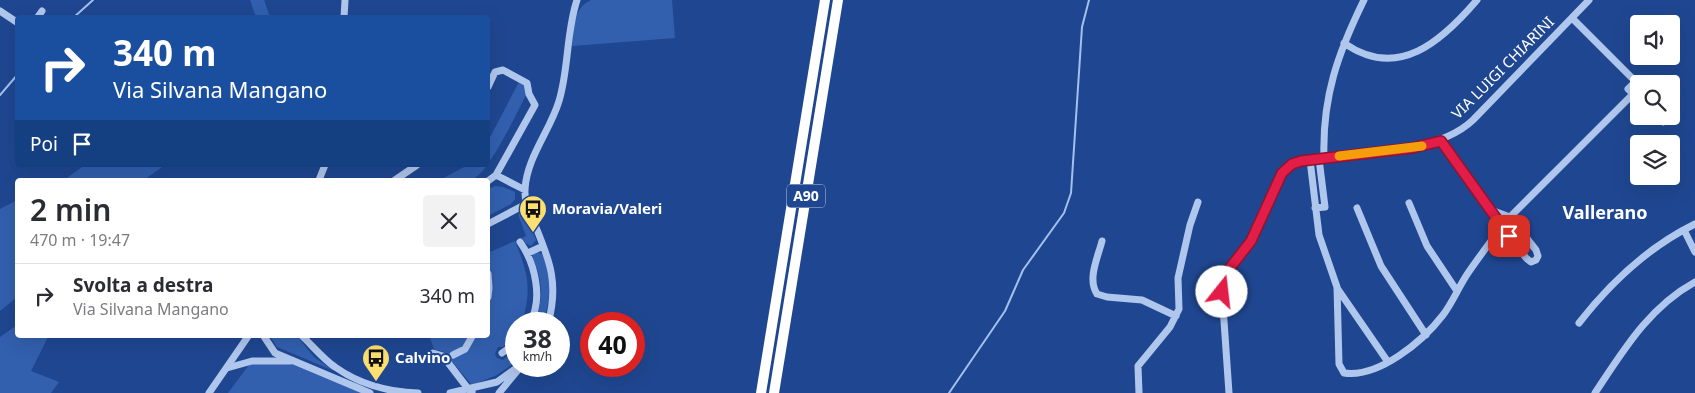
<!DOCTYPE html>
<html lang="it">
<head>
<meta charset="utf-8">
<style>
  :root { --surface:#fff; --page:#f2f2f3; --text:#2b2b33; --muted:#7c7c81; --line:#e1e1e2 }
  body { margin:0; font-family:"Noto Sans",sans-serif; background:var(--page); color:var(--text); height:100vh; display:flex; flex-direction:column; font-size:19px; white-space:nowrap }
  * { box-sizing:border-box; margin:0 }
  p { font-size:16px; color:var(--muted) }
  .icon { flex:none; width:28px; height:28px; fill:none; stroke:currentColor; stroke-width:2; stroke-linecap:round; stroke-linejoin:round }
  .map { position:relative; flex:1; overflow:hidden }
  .panel { position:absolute; left:15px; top:178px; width:475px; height:160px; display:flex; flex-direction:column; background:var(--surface); border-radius:5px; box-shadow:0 5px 20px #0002 }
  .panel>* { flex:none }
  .hud { position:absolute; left:15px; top:15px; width:475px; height:152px; border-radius:5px; box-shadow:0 5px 20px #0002; background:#1a4fa0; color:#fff; overflow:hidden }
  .buttons { position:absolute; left:1630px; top:15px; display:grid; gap:10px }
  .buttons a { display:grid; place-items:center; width:50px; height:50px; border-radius:5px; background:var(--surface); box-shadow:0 5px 20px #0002; font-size:25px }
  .speed { position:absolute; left:505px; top:312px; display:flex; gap:10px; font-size:25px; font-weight:700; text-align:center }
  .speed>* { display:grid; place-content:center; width:65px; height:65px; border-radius:50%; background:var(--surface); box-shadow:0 5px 20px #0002; line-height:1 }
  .speed small { font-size:12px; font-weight:400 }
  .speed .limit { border:8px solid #d22; background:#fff; color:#111 }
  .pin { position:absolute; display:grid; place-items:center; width:42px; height:42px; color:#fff; margin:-21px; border-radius:10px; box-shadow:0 2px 8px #0006 }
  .me { position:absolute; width:55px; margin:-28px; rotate:16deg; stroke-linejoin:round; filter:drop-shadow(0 0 4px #0008) }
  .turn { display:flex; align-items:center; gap:18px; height:105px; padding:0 15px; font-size:22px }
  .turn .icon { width:65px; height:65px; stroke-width:2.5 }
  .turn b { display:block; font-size:35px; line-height:42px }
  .then { display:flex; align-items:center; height:48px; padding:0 15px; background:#0003; gap:10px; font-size:19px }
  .round { display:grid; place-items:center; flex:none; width:52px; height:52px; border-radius:5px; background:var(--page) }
  .summary { display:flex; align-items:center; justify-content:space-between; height:85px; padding:0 15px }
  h1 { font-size:30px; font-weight:600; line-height:38px }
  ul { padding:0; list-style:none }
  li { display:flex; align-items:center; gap:15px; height:65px; padding:0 15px; border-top:1px solid var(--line) }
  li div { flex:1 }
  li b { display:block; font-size:19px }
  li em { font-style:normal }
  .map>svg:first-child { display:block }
  .green { fill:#3260af }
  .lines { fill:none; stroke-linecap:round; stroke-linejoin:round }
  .stream { stroke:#a3c0ef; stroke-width:2 }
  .minor { stroke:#b0c7ed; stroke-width:7 }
  .highway { stroke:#fff; stroke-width:10 }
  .route-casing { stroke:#92132f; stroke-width:12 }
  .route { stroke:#e11d48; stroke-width:9 }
  .slow { stroke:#f59e0b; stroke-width:9 }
  .labels { text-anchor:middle; stroke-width:4; stroke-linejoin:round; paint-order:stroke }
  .shield { fill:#1f4791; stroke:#bcc8de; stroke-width:1 }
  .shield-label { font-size:14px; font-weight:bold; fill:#fff }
  .street-label { font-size:15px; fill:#fff; stroke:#1f4791 }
  .poi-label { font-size:15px; font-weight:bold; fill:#fff; stroke:#1f4791; text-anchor:start }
  .quarter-label { font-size:18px; font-weight:bold; fill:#fff; stroke:#1f4791 }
</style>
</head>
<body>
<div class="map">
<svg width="1695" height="393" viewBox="0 0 1695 393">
  <rect width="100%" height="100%" fill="#1f4791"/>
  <path class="green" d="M250,0H264L270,17H256Z
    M591,0H672L675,38L572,46C574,29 573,8 591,0Z
    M519,82L526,85L527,93C518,110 488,176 471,180C462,182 450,180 440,180L468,165H488V141Z
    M85,165H165L144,180H64Z
    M495,186L503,187L515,192V199L511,204L488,216V189Z
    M17,200V297L0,311V209Z
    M523,212L526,215L536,240L531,246L525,243L522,238L526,236L518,214Z
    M515,241C528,273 532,289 522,322L516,324C516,334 510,339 503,347H498L495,354L497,358L503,360L516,350V362L497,375L472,385L444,352L434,349L429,335H488V253Z
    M537,252L542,254C553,278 550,300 543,324H535C540,308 543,292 539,276C538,268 532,262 533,253Z
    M17,325L18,335H49L31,371L59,382L51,393H0V337Z
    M296,335L314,357L332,370L277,347L270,336Z
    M252,361L300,363L371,393H228Z"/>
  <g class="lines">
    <path class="stream" d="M73,18L93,0
      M0,95L18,74
      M949,393L1005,311L1023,270L1064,213L1071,193L1082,27L1089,0"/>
    <path class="minor" d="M0,11L18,23
      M37,18L42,11
      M344,18L345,0
      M1572,18L1639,85
      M1344,43C1398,81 1442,41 1477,0
      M1635,82L1628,89L1639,100
      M488,87L495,72L503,70L527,83L529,94L535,105L496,175L488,181
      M1655,116L1663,122L1666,121L1668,116
      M1441,141L1526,258L1531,262L1536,260L1538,256L1536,250L1510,217L1491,210
      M1324,158C1322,97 1338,53 1364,0
      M1310,160L1319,235L1337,287L1339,364L1344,373C1379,378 1423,341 1443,315C1453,302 1459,286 1468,273C1479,257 1491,241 1502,226
      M496,175L525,190
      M319,180L325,165
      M395,180L417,165
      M1409,203L1427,246L1457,291
      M1315,208L1325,207L1319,159
      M1357,208L1381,266L1426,335
      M1510,217L1633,94
      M488,224L526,204
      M1684,230L1695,252
      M1102,241C1098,257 1087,279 1097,294L1107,297L1142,300L1176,316
      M520,242C535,263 544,300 529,324
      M528,253L543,246
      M488,274L489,288L488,297
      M1337,288L1388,362
      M1579,323C1611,282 1648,247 1695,224
      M548,324C559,284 550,261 535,225C530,213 524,202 525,189C527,157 550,131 559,101C569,68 566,33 577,0
      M263,335L275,353L370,393
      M301,335C312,345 323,359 335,367C359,384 389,392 418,393
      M433,353L443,356L469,390L472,392
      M502,353L516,343
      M453,355L465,349L473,335
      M227,368L252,361H290
      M209,393L249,335
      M450,393L497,382L519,366
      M499,393L518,370
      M1139,393L1138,366L1170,327L1179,309L1178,278L1190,225L1198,202
      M1229,393L1222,292L1226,273L1251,241L1282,173L1292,164L1301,161C1352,154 1435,156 1473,120L1589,0
      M1595,393C1623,351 1649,307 1695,282"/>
    <path class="highway" d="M761,393L825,0
      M774,393L838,0"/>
  </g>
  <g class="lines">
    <g class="route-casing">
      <path id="route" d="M1222,292L1226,273L1251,241L1282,173L1292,164L1301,161L1412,148L1441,141L1509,236"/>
    </g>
    <use href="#route" class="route"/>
    <path class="slow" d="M1339,156L1422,146"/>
  </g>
  <defs>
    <g id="bus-pin" transform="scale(1.4375)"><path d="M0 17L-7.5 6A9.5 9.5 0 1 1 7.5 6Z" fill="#fbdf70" stroke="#1f4791"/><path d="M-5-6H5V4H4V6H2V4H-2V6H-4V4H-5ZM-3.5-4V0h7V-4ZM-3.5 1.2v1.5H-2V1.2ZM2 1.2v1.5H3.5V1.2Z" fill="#111"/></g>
  </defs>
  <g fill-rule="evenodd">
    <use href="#bus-pin" x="533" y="209"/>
    <use href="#bus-pin" x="376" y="358"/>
  </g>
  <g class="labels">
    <rect class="shield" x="787" y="184.5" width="38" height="23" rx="4"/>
    <g class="shield-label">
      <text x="806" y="201">A90</text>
    </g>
    <g class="street-label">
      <text transform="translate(1503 68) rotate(-45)" y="5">VIA LUIGI CHIARINI</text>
    </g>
    <g class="poi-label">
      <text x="552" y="214">Moravia/Valeri</text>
      <text x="395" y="363">Calvino</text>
    </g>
    <g class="quarter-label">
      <text x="1605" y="219">Vallerano</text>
    </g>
  </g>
</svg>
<div class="buttons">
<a><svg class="icon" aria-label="sound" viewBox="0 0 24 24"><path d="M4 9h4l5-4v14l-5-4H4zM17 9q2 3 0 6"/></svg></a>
<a><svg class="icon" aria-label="search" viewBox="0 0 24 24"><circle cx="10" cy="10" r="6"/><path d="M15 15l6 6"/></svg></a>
<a><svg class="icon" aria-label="layers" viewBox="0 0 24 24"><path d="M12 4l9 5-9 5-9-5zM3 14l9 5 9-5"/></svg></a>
</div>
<div class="speed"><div>38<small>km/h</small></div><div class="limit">40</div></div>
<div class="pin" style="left:1509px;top:236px;background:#d93025"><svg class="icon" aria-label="arrive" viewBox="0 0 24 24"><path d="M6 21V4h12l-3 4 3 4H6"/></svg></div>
<svg class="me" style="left:1222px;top:292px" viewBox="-20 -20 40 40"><circle r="19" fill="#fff"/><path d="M0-13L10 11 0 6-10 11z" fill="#e11d48"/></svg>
<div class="hud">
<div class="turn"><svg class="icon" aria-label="right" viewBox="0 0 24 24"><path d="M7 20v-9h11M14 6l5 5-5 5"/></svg><div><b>340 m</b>Via Silvana Mangano</div></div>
<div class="then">Poi<svg class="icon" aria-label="arrive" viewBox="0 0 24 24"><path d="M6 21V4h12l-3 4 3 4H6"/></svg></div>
</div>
<section class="panel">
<div class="summary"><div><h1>2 min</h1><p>470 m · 19:47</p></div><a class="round"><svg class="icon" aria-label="close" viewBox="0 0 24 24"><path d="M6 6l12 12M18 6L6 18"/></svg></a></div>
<ul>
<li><svg class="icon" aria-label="right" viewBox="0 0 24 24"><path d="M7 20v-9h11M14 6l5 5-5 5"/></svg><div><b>Svolta a destra</b><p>Via Silvana Mangano</p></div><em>340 m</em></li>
</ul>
</section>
</div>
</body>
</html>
